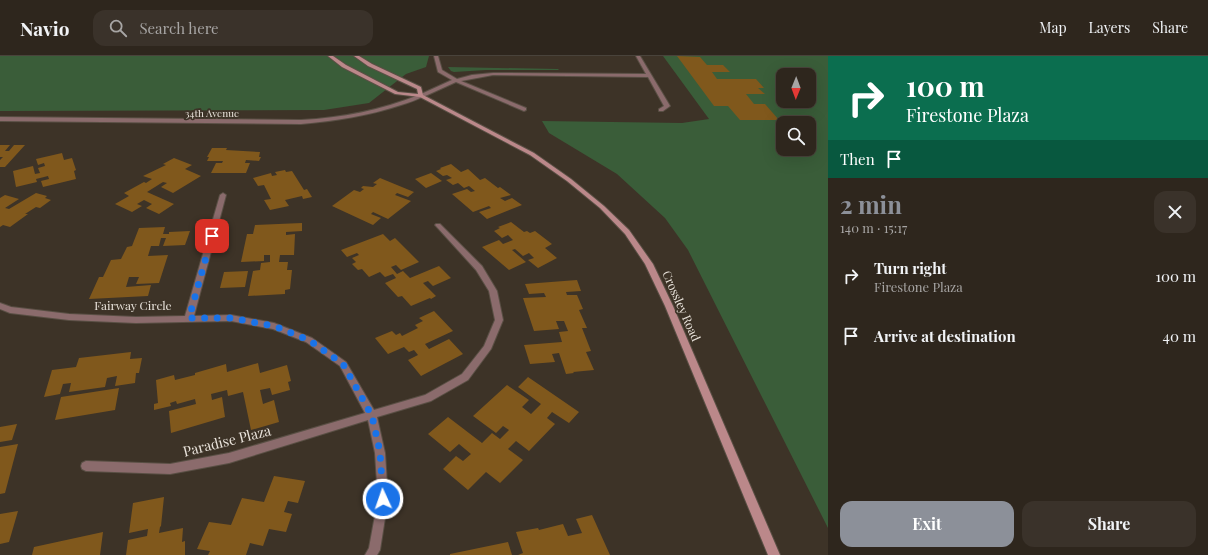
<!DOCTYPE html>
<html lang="en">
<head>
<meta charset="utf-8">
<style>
  :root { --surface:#2e261d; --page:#3a322a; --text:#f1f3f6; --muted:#a7a5a4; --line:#49433b; --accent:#8c9099 }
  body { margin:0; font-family:"Playfair Display",serif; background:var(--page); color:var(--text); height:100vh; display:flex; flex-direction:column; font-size:15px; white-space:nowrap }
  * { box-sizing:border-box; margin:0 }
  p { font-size:13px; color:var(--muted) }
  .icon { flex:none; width:22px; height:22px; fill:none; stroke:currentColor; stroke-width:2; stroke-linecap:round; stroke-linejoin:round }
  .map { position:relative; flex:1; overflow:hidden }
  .panel { display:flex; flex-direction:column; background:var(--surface); width:380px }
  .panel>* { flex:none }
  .top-card { background:#0b6e4f; color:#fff; overflow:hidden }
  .needle { width:26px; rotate:181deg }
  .controls { position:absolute; left:776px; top:12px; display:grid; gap:8px }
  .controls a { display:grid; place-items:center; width:40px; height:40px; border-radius:8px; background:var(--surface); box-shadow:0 4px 16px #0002,0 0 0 1px var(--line); font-size:20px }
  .pin { position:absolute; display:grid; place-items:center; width:34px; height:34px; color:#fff; margin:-17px; border-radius:8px; box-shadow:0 2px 6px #0006 }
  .me { position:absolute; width:44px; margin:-22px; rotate:357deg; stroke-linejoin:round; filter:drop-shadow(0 0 3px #0008) }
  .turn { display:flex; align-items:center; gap:14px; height:84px; padding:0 12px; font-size:18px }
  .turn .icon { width:52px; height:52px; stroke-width:2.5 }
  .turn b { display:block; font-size:28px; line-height:34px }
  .then { display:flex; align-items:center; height:38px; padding:0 12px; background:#0003; gap:8px; font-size:15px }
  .round { display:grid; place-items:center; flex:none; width:42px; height:42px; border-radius:12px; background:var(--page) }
  .headline { display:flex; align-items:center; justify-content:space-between; height:68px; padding:0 12px }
  h1 { font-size:24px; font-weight:700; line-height:30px; color:var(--accent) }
  .button { display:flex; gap:8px; margin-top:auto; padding:8px 12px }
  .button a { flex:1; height:46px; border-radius:12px; background:var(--accent); color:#fff; font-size:16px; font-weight:700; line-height:46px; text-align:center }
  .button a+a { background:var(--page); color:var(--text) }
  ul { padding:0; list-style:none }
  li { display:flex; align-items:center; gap:12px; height:60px; padding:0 12px }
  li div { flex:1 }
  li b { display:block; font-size:15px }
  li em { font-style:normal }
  header { display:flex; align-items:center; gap:24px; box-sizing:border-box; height:56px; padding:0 20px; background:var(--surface); border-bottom:1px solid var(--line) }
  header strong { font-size:19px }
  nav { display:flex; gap:22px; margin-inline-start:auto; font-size:14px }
  .search { width:280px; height:36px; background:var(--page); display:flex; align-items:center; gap:10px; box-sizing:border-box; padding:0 14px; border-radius:12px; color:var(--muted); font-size:15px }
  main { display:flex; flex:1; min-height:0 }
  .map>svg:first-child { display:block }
  .green { fill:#3a5d39; fill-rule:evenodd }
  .building { fill:#80581c }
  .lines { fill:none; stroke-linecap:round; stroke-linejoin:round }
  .lane-casing { stroke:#594f44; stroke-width:2 }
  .street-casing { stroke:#594f44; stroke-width:2 }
  .secondary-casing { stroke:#594f44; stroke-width:2 }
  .lane { fill:#8b6b6c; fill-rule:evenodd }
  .street { fill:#8b6b6c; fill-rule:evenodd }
  .secondary { fill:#bb888a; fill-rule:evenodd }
  .route { stroke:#1a73e8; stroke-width:7; stroke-dasharray:0 12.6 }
  .labels { text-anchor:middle; stroke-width:3.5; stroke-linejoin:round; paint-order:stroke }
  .far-street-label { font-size:10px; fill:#e9e3db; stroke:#3d3327 }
  .street-label { font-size:12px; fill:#e9e3db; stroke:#3d3327 }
  .near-street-label { font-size:14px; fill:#e9e3db; stroke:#3d3327 }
</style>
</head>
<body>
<header>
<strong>Navio</strong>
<div class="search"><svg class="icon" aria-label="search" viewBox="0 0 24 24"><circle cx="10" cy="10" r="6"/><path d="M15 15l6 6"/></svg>Search here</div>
<nav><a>Map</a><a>Layers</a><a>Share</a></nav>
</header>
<main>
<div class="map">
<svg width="828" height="499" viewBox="0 0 828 499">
  <rect width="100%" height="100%" fill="#3d3327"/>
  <path class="green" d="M0,0H429L426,11L406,18L369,47L324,54L0,55Z
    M663,0H828V472L688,194L665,162L617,118L549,77L542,65L682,67L709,63ZM783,19H809V45H783ZM783,67H809V93H783Z
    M448,11L558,13L559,14H486L454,16L451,15Z"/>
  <path class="building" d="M677,0L700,1L707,9H723L730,16H712L717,23H756L764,32H758L765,38H746L754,48H765L779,64H740L728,50H714Z
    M0,89H10L5,95H9L14,89H25L5,111H0V104L3,101H0Z
    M212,92H227L226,94L260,96L259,101H261L259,105L246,104L245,107H250L246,117H211L216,107H222L223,105H207L209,101H207Z
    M62,97L64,104L72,102L76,114L74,115L76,123L43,131L41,125L49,123L48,120L36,123L37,126L16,131L13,115L33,110L35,118L40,117L38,112L45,110L44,107L38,109L36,103Z
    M174,102L192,109L185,113L201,120L173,137L161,131L167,127L163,126L147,136L174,148L159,158L146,152L152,148L144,144L137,148L142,150L132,156L115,148L129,140L124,137L144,126L146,127L152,123L143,120L166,109L163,108Z
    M451,108L461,116L468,113L480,124L485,122L498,132L500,131L511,139L500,142L505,145L512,142L522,149L487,163L479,156L491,152L489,150L473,156L452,138L467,133L471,136L475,135L469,130L464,132L458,127L453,129L446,124L452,122L447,119L443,120L436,115L441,113L440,112Z
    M285,114L286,116L292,115L304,134L307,133L312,141L303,143L302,140L285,144L289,150L270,154L264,144L271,143L264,129L258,130L253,122L271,117L272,120L277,119L275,116Z
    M431,117L442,125L426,132L415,123Z
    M380,122L414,136L408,141L397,137L395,139L411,145L388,163L373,156L371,158L381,162L373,169L332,150L354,134L360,136L364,133L361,132L363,130L373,131L377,128L373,127Z
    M36,137L47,140L45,142L51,144L40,152L36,151L25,158H28L10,171L3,169L0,171V142L5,139L19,143L5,152L9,153Z
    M511,166L524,176L527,175L530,177L535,175L552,188L545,192L557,202L538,212L528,204L534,202L529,197L523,200L515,193L512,194L526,206L509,214L482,191L499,184L503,188L513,184L508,179L502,182L494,175L500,172L498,171Z
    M302,167V175L286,176V179L295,178L294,199H280L279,206H288L287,214H292L290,233L285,234V238L248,240L253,215L260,214L261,207L270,206V199H264V205L241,206L247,178H253L255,169Z
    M165,171L163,178H169V176L190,175L185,189L163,190L166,182H161L159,190H151L148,200L168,199L159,227L136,228L139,221H129L126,231L151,229L148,240L89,243L99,221H103L111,204L121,203L127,191L132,190L139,172Z
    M383,178L390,185L395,182L419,206L401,214L396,209L391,211L397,218L403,215L410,222L439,210L451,222L433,230L428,225L423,227L436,240L431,243L430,242L411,250L402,240L398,241L385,227L396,222L393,218L385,221L380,216L369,221L362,213L358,214L352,208L356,206L352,202L359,199L357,197L347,201L341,194Z
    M248,215L245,231L220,232L224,216Z
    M577,224L581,235L566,236L567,239H577L583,253L579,254L587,272H582L591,295L586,296L594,314L573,316L574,317L566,318L559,297L552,298L555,306L530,308L524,289L562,286L559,276L568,275L564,265H556L559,273L534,275L523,242L546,241L544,237L529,238L525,228Z
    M434,255L453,275L425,288L429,293L449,283L463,298L421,320L408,304L418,299L414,294L409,296L404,291L388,298L375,282L392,275L396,279L400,277L402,280L418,272L415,269L423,265L419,262Z
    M131,296L130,303L142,302L139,317H136L135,327L115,330L117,320L107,322L105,331L69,336L71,327L63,328L60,338L44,341L52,314L76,311L79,302Z
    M258,307L260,317L287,309L291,325L288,326L290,334L272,339L270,332L260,334L263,348L274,344L279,366L251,374L243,336L228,340L227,334L211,338L212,344L222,341L225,361L171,377L169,355L196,348L195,343L177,348L176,345L170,347L171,350L154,354V348L158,347L156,324L174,319L175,324L195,319V317L226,308L227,316Z
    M528,321L579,356L569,367L552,356L547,362L555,368L529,395L516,385L508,393L523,404L500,427L486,416L468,434L443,413L456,400L463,405L471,398L459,388L450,396L428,378L448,361L482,387L492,377L500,383L509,374L503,370L496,377L473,360L507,329L529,344L522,351L531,358L541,348L518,331Z
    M119,332L115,354L55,364L61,341Z
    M17,368L12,384L0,386V371Z
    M18,388L5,437L0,438V391Z
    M274,420L305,425L298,447L288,445L284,456L292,458L286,476L269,473L263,490L250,487L246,499H208L210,495L197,493L209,466L231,469L242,442L264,446Z
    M164,441L161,470L160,471L159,477L183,472L182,486L185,485V499H126L128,484L147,480L148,473L129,477L133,447Z
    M18,455L9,486L0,488V458Z
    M592,459L610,499H518L523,497L516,476L538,472L539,474L563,468L568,480L582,477L576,463Z
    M103,476L100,499H32L34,491Z
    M508,486L512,499H450V498Z"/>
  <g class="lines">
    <g class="lane-casing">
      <path id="lane" d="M434,0H438L442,14L457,23L472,19L493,17L646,18L636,0H640L670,50L663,55H659V53L664,50L648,21L493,19L461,25L526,52V54L524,55L456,26L423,41H419V39L452,24L438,16Z"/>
    </g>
    <g class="street-casing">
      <path id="street" d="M419,39L424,40C417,44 408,47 401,49C368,60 335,65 301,68L0,65V61L301,64C342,62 381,54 419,39Z
        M223,137L226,139L194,260L231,259L274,267L312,282L346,306L374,354L425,339L462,318L484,290L495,264L489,235L476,214L436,170L435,169L436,168H440L482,210L497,235L503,264L491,293L468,324L431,345L377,361L385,397L388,443L380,494L377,499H365L369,492L378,443L375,397L368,364L229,407L170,418L86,415L82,413L81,410L82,407L86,405L170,408L229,397L365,357L340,310L306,286L273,273L231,265L136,267L69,264L10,257L0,253V247L11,251L69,258L136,261L185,260L220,139Z"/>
    </g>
    <g class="secondary-casing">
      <path id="secondary" d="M328,0H333L346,9L398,36L418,38L417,33L368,10L354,0H359L372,8L421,31L423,39L534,97L571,123L604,150L629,174L653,208L673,250L780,499H768L665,250L645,208L625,178L600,152L567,125L530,99L420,41L395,38L342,11Z"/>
    </g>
    <use href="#lane" class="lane"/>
    <use href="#street" class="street"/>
    <use href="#secondary" class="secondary"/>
  </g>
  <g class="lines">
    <path class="route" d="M212,180L189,262H231L274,270L309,284L343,308L372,360L380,396L383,443"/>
  </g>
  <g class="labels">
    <g class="far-street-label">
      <text x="212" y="61">34th Avenue</text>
    </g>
    <g class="street-label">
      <text x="133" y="254">Fairway Circle</text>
      <text transform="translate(681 250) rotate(66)" y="4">Crossley Road</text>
    </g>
    <g class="near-street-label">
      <text transform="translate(227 385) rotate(-14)" y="5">Paradise Plaza</text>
    </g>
  </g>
</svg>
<div class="controls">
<a><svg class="needle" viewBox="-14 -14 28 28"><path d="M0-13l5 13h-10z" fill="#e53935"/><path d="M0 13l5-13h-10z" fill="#a7a5a4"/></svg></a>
<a><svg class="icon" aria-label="search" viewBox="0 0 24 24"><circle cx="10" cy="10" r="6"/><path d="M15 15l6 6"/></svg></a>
</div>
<div class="pin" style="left:212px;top:180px;background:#d93025"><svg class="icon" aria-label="arrive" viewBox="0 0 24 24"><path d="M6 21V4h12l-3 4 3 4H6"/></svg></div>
<svg class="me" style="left:383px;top:443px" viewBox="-20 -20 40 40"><circle r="17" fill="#1a73e8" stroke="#fff" stroke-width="3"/><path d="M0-11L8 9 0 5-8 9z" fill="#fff"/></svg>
</div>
<section class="panel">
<div class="top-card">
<div class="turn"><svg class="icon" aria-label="right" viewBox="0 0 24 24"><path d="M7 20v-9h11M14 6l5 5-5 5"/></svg><div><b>100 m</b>Firestone Plaza</div></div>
<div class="then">Then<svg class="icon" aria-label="arrive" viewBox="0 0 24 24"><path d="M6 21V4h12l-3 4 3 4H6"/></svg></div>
</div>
<div class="headline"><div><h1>2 min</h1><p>140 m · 15:17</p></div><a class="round"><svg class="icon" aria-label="close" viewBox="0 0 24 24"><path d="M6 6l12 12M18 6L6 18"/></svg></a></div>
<ul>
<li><svg class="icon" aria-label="right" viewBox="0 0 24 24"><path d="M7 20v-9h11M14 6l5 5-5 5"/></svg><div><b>Turn right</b><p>Firestone Plaza</p></div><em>100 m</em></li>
<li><svg class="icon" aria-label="arrive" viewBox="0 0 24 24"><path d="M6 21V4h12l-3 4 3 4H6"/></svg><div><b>Arrive at destination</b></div><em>40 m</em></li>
</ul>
<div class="button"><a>Exit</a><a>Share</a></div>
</section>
</main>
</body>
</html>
